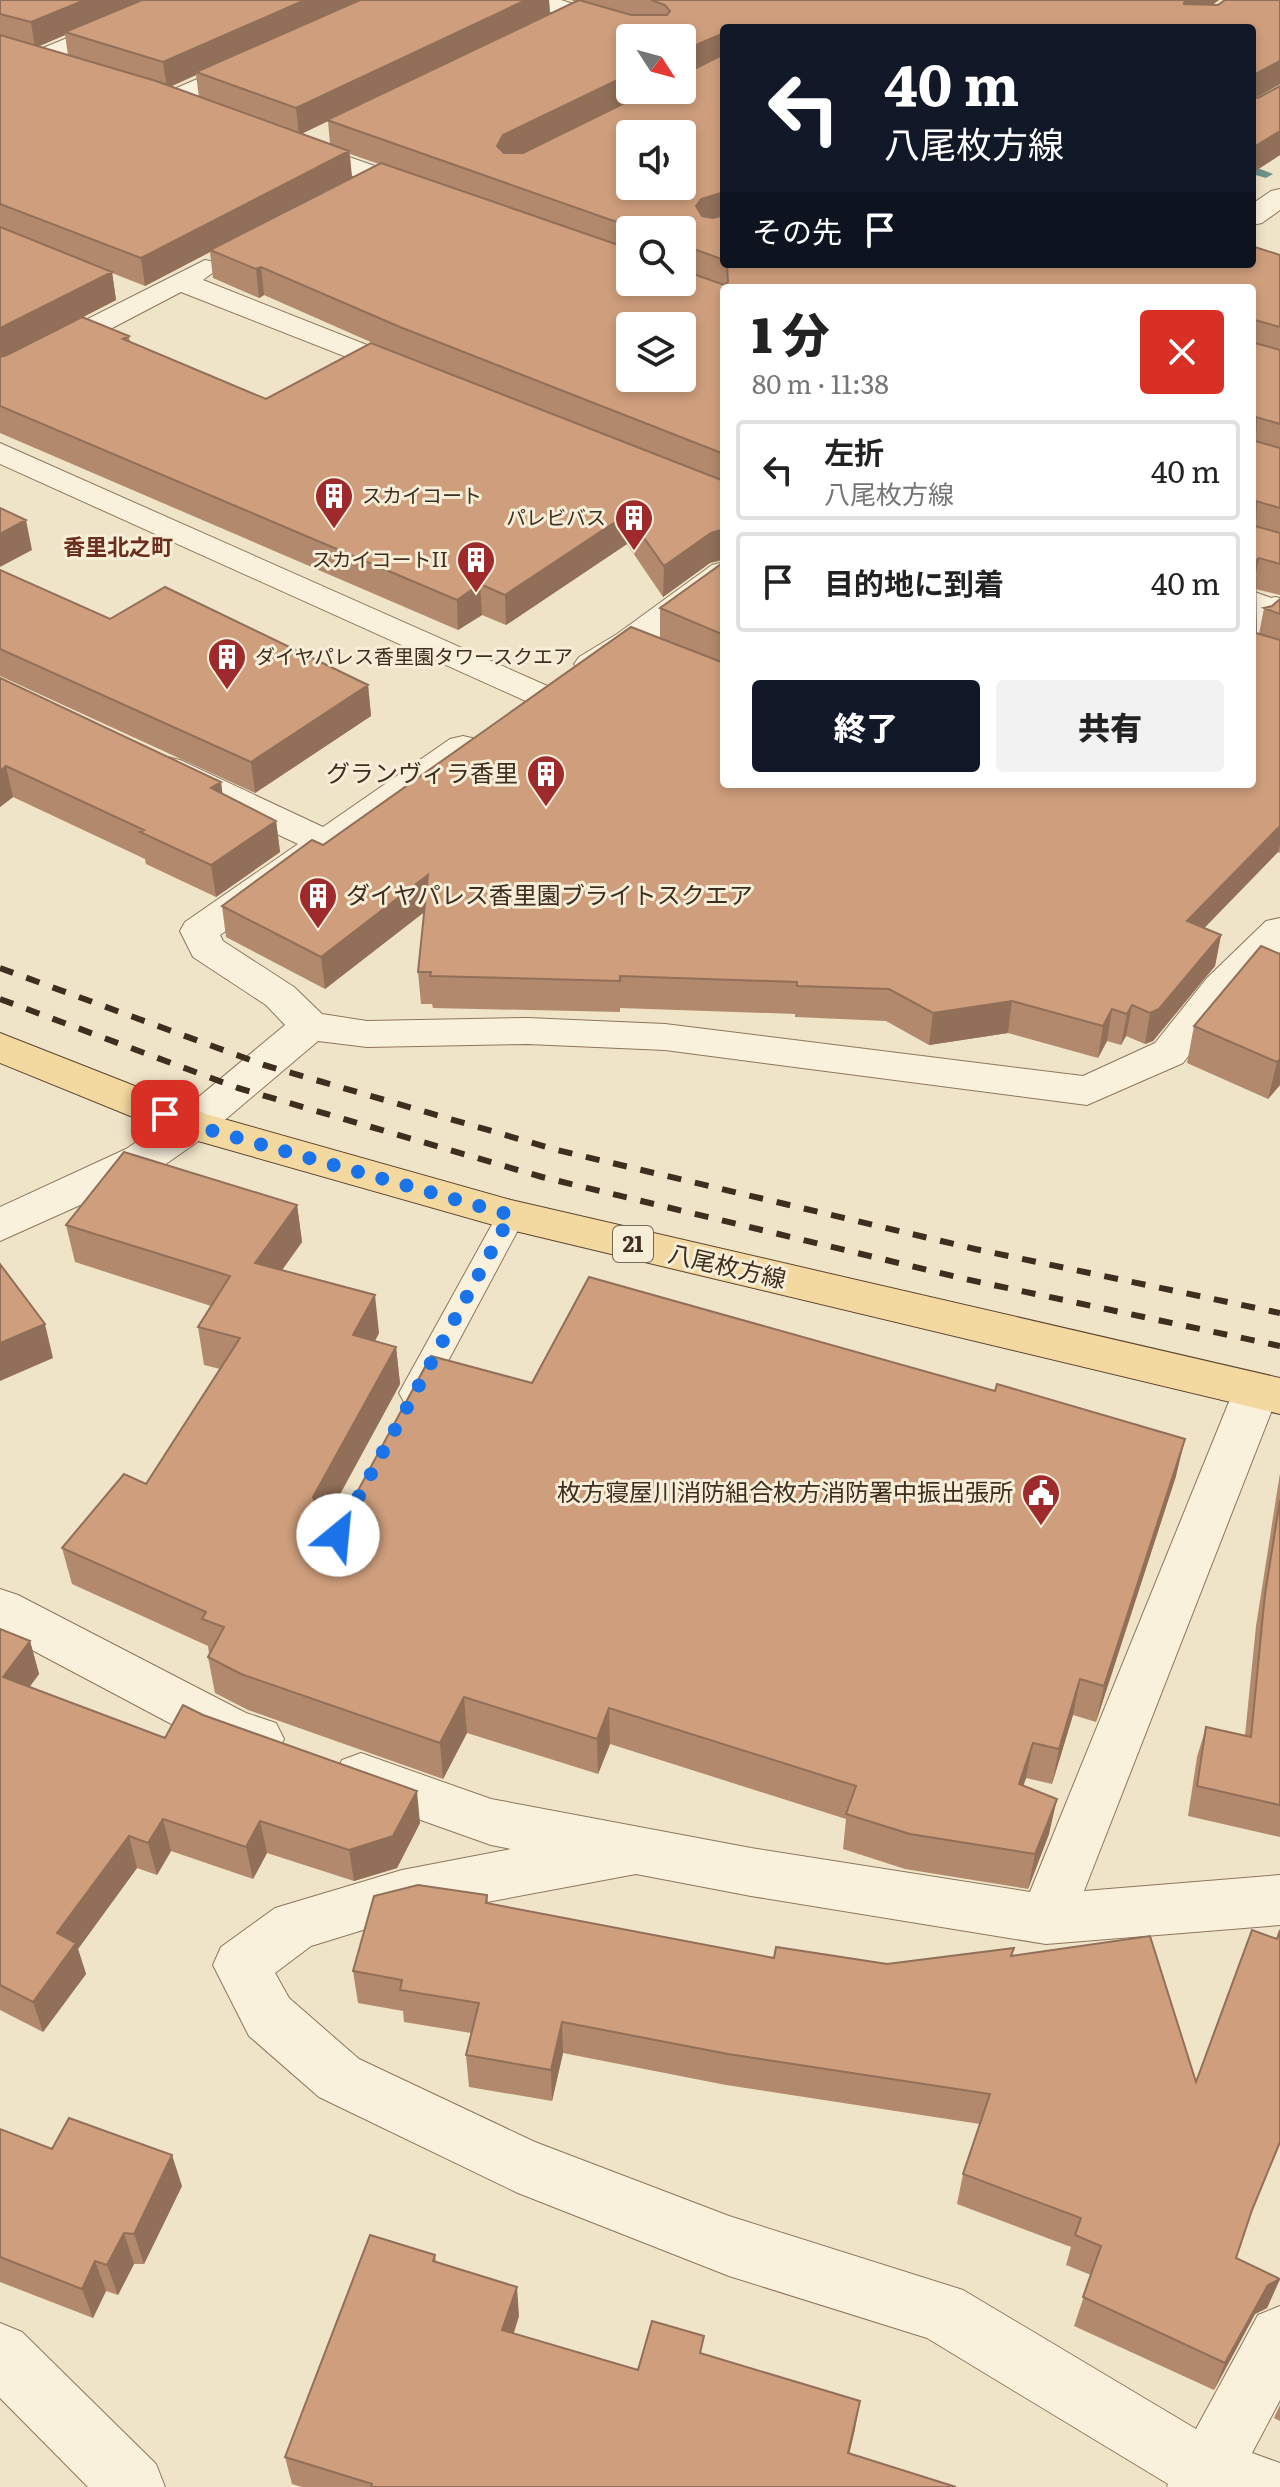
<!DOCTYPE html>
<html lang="ja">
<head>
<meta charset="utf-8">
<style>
  :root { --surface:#fff; --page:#f2f2f2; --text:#222; --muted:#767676; --line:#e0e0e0; --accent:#111827 }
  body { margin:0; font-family:Literata,"Noto Sans JP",serif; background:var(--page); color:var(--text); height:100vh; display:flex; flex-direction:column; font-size:30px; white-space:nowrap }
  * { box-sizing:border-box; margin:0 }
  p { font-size:26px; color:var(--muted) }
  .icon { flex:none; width:44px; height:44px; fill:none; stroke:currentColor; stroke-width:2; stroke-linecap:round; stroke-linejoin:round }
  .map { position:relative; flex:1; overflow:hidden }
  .side { position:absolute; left:720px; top:284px; width:536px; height:504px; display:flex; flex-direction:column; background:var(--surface); border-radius:8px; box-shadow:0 4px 12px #0003 }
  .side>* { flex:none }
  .guide { position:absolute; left:720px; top:24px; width:536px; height:244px; border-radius:8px; box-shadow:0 4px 12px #0003; background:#111827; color:#fff; overflow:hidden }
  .needle { width:52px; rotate:126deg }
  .tools { position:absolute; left:616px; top:24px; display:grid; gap:16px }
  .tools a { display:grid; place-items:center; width:80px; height:80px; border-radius:8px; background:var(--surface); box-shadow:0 4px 12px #0003; font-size:40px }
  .pin { position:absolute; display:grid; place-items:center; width:68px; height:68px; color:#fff; margin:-34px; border-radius:16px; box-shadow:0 4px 12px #0006 }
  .me { position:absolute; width:88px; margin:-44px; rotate:28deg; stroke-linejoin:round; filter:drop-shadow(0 0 6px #0008) }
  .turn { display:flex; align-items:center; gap:28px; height:168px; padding:0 32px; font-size:36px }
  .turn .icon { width:104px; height:104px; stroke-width:2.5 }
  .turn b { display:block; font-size:56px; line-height:68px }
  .then { display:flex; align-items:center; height:76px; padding:0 32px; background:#0003; gap:16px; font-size:30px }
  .round { display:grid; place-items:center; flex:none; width:84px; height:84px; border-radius:8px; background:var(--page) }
  .summary { display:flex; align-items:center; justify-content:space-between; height:136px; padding:0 32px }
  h1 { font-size:48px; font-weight:800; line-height:60px }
  .primary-button { display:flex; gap:16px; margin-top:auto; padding:16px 32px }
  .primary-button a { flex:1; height:92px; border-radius:8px; background:var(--accent); color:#fff; font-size:32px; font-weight:800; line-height:92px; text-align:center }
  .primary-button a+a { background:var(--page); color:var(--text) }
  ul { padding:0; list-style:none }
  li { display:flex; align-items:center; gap:24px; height:100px; margin:0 16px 12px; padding:0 16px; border:4px solid var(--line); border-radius:8px }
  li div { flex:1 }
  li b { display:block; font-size:30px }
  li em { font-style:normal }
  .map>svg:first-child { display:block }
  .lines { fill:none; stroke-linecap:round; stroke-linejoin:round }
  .stream { fill:#6f938a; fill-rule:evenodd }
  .service-casing { stroke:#8d765c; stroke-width:2 }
  .minor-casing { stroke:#8d765c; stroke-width:2 }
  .primary-casing { stroke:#5b4430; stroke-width:2 }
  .service { fill:#faf1dc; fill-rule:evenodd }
  .minor { fill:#faf1dc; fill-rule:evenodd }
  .primary { fill:#f3d9a0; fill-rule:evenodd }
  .rail { stroke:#3d2e20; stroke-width:6; stroke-dasharray:14 14; stroke-linecap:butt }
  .wall { fill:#b2896c; fill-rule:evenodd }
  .shaded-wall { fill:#916f58 }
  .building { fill:#cf9f7d; stroke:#916f58; stroke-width:2; fill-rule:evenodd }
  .route { stroke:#1a73e8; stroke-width:14; stroke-dasharray:0 25.2 }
  .labels { text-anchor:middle; stroke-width:6; stroke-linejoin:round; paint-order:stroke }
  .far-poi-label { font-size:20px; fill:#3d2e20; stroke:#f7eed8; text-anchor:start }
  .far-neighbourhood-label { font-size:22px; font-weight:bold; fill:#6b2e1e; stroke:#f7eed8 }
  .shield { fill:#f7eed8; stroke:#756857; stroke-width:2 }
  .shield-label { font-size:22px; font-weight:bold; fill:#3d2e20 }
  .poi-label { font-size:24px; fill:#3d2e20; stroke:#f7eed8; text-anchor:end }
  .street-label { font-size:24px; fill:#3d2e20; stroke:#f7eed8 }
</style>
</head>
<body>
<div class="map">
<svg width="1280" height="2487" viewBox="0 0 1280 2487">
  <rect width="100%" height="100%" fill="#f0e4c8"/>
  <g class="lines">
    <path class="stream" d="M1252,166L1273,174L1266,178L1252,174Z"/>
    <g class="service-casing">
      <path id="service" d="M1252,591L1280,601V613L1252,606Z
        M511,1204L521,1208L526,1215L431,1393L426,1402L415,1405L404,1402L399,1393L501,1208Z"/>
    </g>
    <g class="minor-casing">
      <path id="minor" d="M159,0H191L187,5L44,65H26L23,60L26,55Z
        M525,0H561L664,33L667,38H631L529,5Z
        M251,56L260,58L263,63L260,68L178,105H160L156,100L160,95Z
        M294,138L430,185L434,191L430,197H412L285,152L281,146L285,140Z
        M1280,189V210L1262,223L1252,225V204L1271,191Z
        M205,260L215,262L219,268L203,280L420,366L425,372L420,378L410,381L400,378L181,292L11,381L0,384V363Z
        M0,443L552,688L557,695L552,702L540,705L528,702L0,464Z
        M724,562V588C686,615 647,653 604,671C594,675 588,674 579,671L574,664L579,657L617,634L712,565Z
        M1275,597L1280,598V620L1264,634L1252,637V609L1263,600Z
        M463,736L476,739L481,747L476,755L220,935L223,941L294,987L322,1014L367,1021L528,1018L665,1024L1083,1076L1155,1043L1207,978L1266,921L1280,918V952L1235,996L1183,1063L1087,1105L665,1050L528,1044L367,1047L318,1041L207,1135L156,1171L0,1241V1207L126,1149L177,1115L285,1025L266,1005L193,957L180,931L185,922L298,844L154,776L149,768L154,760L167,757L180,760L323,827L450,739Z
        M1256,1374L1272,1380L1279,1392L1084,1891L1280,1875V1925L1046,1944L751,1896L636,1874L402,1918L311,1946L275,1973L289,1998L359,2059L535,2142L729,2216L963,2290L1196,2429L1258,2315L1280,2306V2400L1252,2453L1280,2463V2487H1167L1168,2484L927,2338L729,2276L518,2193L319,2097L249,2036L213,1965L221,1947L275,1908L402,1870L511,1849L491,1845L342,1792L335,1776L342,1760L361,1753L491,1799L751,1848L1030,1892L1233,1392L1240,1380Z
        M0,1589L18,1595L246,1713L276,1723L284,1739L276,1755L258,1761L211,1745L0,1633Z
        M0,2323L22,2332L156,2464L165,2487H88L0,2398Z"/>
    </g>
    <g class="primary-casing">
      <path id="primary" d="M0,1033L206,1114L511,1200L1280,1378V1414L511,1230L177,1135L0,1063Z"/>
    </g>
    <use href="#service" class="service"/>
    <use href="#minor" class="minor"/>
    <use href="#primary" class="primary"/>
    <path class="rail" d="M0,968L264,1065L557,1150L975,1249L1280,1313
      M0,999L238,1088L542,1177L965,1279L1280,1346"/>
  </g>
  <path class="wall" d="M0,0H549L550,14L576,2L571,0H1219L1212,5H1218L1225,0H1280V84L1256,98H1258L1280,86V155L1252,173V28H724V264H1252V246L1280,255V595L1255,589L1256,633L1259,634L1264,608L1272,606L1280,599V853L1278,852L1204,928L1221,935L1215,966L1153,1041L1145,1044L1126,1036L1121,1045L1107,1041L1098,1058L1008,1033L929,1045L886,1021L795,1017V1014L620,1008V1012L433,1008L432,1004H421L418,972L425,911L325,989L226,937L222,906L312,840L323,845L631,627L660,638V608L724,562V784H1252V288H724V560L710,563L663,597L627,544L506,625L482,615L458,630L0,433ZM65,35L68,55L39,46ZM630,38H682V90H651L565,132L651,90H630ZM196,75L199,97L170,87ZM328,121L330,144L301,134ZM630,134H682V186H630ZM350,154L379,164L352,178ZM630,230H682V282H630ZM210,252L213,278L259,298L264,295L382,347L371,343L266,399L130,342L129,336L83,317L116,300L112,273L145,286ZM630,326H682V378H630Z
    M0,570L110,619L368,685L371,716L255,793L0,676Z
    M0,678L221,782L222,794L276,821L280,852L216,897L146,864L145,859L13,797L0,807Z
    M1280,954V1085L1268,1099L1187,1063L1194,1026Z
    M297,1205L302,1242L282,1270L379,1333L375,1341L396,1347L400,1384L330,1513L332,1514L348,1509L532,1383L1176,1476L1096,1722L1073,1715L1052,1784L1026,1778L1023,1786L1049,1834L1028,1889L905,1869L843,1849L846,1819L610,1744L598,1774L467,1733L443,1779L248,1710L215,1693L208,1657L209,1654L208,1646L72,1584L62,1548L146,1484L220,1369L204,1365L198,1327L211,1306L75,1262L66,1225Z
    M1280,1473V1837L1188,1816L1197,1757L1206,1727L1245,1735L1256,1626Z
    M0,1629L30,1641L39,1674L29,1687L165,1738L420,1823L397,1868L354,1881L267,1853L253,1879L171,1851L157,1875L137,1868L78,1949L86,1974L43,2032L0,2010Z
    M487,1895L488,1903L774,1958L887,1964L1012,1956L1196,2082L1251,2214L1236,2258L1280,2279L1267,2308L1255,2314L1214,2390L1074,2326L1091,2275L1066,2265L1071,2247L957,2204L963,2174L980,2124L726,2085L563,2053L552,2101L469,2087L466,2055L471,2033L404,2022L403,2011L358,2003L353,1971Z
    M0,2129L52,2149L182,2186L144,2264H134L118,2295L106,2291L93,2318L0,2282Z
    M435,2255L436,2262L519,2316L514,2333L638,2370L703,2354L855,2429L849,2454L956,2487H302L292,2484L285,2457Z
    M1280,2405V2421L1274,2418Z"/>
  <path class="shaded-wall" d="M85,0H151L65,32V35L35,48L31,22Z
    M305,0H365L196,72V75L167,88L163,62Z
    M526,0H549L550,15L299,135L296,108Z
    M1185,0H1219L1181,26Z
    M724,33V59L682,77V51Z
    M1280,61V84L1252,100L1255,74Z
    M630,74V90H651L498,173L497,146L503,135Z
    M1280,131V155L1252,173V148Z
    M349,151L352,178L210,250V252L145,286L141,258Z
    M724,192V219L701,226L696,206L701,199Z
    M683,245V273L682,275V247Z
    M261,267L264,295L259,298L256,269Z
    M112,272L116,300L0,360V328Z
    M627,514V544L506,625L505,595Z
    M26,520L32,550L0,567V534Z
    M724,529L723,559L710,563L663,597L664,566L711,533Z
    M1259,558L1253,588L1255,561Z
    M480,584L482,615L458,630L457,600Z
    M368,685L371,716L255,793L251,762Z
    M6,766L13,797L0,807V771Z
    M221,782L225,813L211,788Z
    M276,821L280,852L216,897L211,865Z
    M1280,826V845L1278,852L1181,952L1187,921Z
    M428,875L431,907L325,989L321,957Z
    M1221,935L1215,966L1153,1041L1145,1044L1150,1013Z
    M1012,1001L1008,1033L929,1045L933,1013Z
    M1132,1005L1126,1036L1121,1045L1127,1014Z
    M1112,1009L1107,1041L1098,1058L1103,1026Z
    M1280,1059V1085L1268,1099L1277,1062Z
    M297,1205L302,1242L260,1301L255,1263Z
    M375,1295L379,1333L357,1373L353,1335Z
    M45,1324L53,1358L0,1381V1343Z
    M396,1347L400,1384L318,1534L313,1497Z
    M1185,1439L1176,1476L1096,1722L1104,1686Z
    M30,1641L39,1674L13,1710L3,1677Z
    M1080,1679L1073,1715L1052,1784L1059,1749Z
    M464,1697L467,1733L443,1779L440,1743Z
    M609,1708L610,1744L598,1774L597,1739Z
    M1033,1743L1026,1778L1012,1819L1019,1784Z
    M417,1791L420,1823L397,1868L354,1881L349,1850Z
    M1057,1799L1049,1834L1028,1889L1035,1854Z
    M163,1819L171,1851L157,1875L148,1843Z
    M260,1821L267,1853L253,1879L246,1847Z
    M129,1836L137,1868L78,1949L86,1974L43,2032L33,2002L57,1933Z
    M562,2022L563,2053L552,2101L551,2070Z
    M172,2155L182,2186L144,2264L134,2234Z
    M124,2233L134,2264L118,2295L107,2265Z
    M95,2261L106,2291L93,2318L82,2289Z
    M1280,2279L1267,2308L1255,2314L1214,2390L1225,2363L1268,2285Z
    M517,2287L519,2316L505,2359L502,2330Z
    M860,2401L855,2429L843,2481L848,2453Z"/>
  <path class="building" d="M0,0H85L31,22L0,14Z
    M142,0H305L163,62L65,32Z
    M360,0H526L296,108L196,72Z
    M579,0L631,15H667L670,11L665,5L651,0H1185L1184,4L1218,5L1225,0H1280V61L1255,74L1254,97L1258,98L1280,86V131L1252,148V28H724V33L682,51V38H630V74L503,135L497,146L504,153H523L651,90H682V75L724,54V192L701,199L696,206L702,216L713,218L724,215V260L683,245L682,247V230H631V227L327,120ZM630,134H682V186H630Z
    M0,35L156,81L349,151L141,258L0,204Z
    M381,163L630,249V282H682V270L724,285L728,282L727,264H1252V246L1280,255V327L1255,320V343L1280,350V424L1256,417L1255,441L1280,448V508L1256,501L1255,526L1280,533V564L1259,558L1255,561L1256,633L1280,640V826L1187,921L1221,935L1159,1009L1150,1013L1132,1005L1127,1014L1112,1009L1103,1026L1012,1001L933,1013L889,989L797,986V982L620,976V981L430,976L431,972H418L428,875L321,957L222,906L312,840L323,845L631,627L724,663V784H996L1007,787L1031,785V784H1252V288H724V454L400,327L261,267L256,269L210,250ZM630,326H682V378H630Z
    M0,227L112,272L0,328Z
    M82,317L129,336L123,339L266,399L371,343L724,481V529L711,533L664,566L627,514L505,595L480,584L457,600L0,406V357L7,355Z
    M0,508L26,520L0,534Z
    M724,562V635L660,608Z
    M0,570L110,619L165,587L368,685L251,762L0,649Z
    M1280,599V614L1264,608L1272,606Z
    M0,678L221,782L211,788L276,821L211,865L140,832L144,830L6,766L0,771Z
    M1261,946L1280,954V1059L1277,1062L1194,1026Z
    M124,1152L297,1205L255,1263L375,1295L353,1335L396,1347L313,1497L318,1509L332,1514L348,1509L431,1356L532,1383L589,1277L995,1391L997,1384L1185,1439L1104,1686L1080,1679L1059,1749L1033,1743L1019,1784L1057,1799L1035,1854L910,1834L846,1814L856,1786L609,1708L597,1739L464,1697L440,1743L241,1674L208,1657L224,1627L202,1619L206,1612L62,1548L124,1474L146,1484L240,1338L198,1327L230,1276L66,1225Z
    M0,1264L45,1324L0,1343Z
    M1280,1500V1805L1197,1786L1206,1727L1251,1737L1265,1594Z
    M0,1629L30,1641L3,1677L165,1738L183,1705L203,1715L417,1791L393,1836L349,1850L260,1821L246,1847L163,1819L148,1843L129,1836L57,1933L76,1943L33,2002L0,1985Z
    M418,1885L487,1895L486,1903L774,1958L776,1947L887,1964L1014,1948L1011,1956L1150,1936L1196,2082L1252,1930L1277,1939L1280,1930V2142L1252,2210L1236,2258L1280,2279L1268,2285L1225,2363L1083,2297L1101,2246L1075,2235L1081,2218L963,2174L990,2094L728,2054L562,2022L551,2070L466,2055L479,2003L400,1990L402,1980L353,1971L374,1896Z
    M69,2118L172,2155L134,2234L124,2233L107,2265L95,2261L82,2289L0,2257V2129L52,2149Z
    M370,2235L435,2255L433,2261L517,2287L502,2330L638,2370L652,2321L704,2336L700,2353L860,2401L848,2453L956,2487H371L372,2484L285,2457Z"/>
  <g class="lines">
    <path class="route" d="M165,1114L192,1125L511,1215L338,1535"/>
  </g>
  <defs>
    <g id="building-pin" transform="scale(2)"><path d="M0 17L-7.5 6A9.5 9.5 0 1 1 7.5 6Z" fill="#9e2a2b" stroke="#f7eed8"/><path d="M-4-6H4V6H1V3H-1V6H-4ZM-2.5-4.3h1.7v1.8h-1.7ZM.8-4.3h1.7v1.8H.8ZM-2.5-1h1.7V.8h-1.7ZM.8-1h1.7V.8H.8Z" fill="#fff"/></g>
    <g id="civic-pin" transform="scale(2)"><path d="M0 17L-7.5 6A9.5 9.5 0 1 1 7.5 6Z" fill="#9e2a2b" stroke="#f7eed8"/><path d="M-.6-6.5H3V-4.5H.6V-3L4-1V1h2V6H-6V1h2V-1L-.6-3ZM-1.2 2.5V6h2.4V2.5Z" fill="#fff"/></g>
  </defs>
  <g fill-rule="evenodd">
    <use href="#building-pin" x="334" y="496"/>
    <use href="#building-pin" x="634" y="518"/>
    <use href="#building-pin" x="476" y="560"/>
    <use href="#building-pin" x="227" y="657"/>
    <use href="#building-pin" x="546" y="774"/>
    <use href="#building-pin" x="318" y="896"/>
    <use href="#civic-pin" x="1041" y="1493"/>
  </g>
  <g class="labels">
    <g class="far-poi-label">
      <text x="362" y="503">スカイコート</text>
      <text x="606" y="525" text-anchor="end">パレビバス</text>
      <text x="448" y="567" text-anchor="end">スカイコートII</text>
      <text x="255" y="664">ダイヤパレス香里園タワースクエア</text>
    </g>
    <g class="far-neighbourhood-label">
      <text x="118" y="555">香里北之町</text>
    </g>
    <rect class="shield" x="613" y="1226" width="40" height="36" rx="6"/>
    <g class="shield-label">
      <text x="633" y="1252">21</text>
    </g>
    <g class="poi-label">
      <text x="518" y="782">グランヴィラ香里</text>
      <text x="346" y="904" text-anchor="start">ダイヤパレス香里園ブライトスクエア</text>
      <text x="1013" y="1501">枚方寝屋川消防組合枚方消防署中振出張所</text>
    </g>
    <g class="street-label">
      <text transform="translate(727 1267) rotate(13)" y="8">八尾枚方線</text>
    </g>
  </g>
</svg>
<div class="tools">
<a><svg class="needle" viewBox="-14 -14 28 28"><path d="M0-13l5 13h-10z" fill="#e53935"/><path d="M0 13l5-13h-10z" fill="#767676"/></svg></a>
<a><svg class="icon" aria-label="sound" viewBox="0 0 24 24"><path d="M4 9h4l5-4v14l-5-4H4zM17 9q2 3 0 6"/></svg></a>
<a><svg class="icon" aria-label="search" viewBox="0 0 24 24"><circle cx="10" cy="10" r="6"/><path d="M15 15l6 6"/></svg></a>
<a><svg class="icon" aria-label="layers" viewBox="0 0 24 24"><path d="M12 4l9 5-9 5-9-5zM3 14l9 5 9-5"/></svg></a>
</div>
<div class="pin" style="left:165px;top:1114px;background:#d93025"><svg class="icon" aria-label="arrive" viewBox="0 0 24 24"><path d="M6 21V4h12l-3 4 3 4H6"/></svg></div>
<svg class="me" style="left:338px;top:1535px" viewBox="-20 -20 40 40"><circle r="19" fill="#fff"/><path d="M0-13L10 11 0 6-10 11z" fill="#1a73e8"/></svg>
<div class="guide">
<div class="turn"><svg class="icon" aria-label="left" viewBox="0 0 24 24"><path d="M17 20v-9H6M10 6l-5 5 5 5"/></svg><div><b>40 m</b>八尾枚方線</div></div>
<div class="then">その先<svg class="icon" aria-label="arrive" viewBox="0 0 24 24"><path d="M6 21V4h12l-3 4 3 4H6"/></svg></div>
</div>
<section class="side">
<div class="summary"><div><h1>1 分</h1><p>80 m · 11:38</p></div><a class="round" style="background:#d93025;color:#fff"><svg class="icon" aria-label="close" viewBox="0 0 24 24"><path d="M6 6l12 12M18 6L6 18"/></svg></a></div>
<ul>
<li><svg class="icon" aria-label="left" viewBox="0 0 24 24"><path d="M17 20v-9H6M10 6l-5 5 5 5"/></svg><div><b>左折</b><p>八尾枚方線</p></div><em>40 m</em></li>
<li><svg class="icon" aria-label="arrive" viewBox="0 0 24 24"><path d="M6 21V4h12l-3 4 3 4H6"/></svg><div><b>目的地に到着</b></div><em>40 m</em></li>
</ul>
<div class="primary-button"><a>終了</a><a>共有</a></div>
</section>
</div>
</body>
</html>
